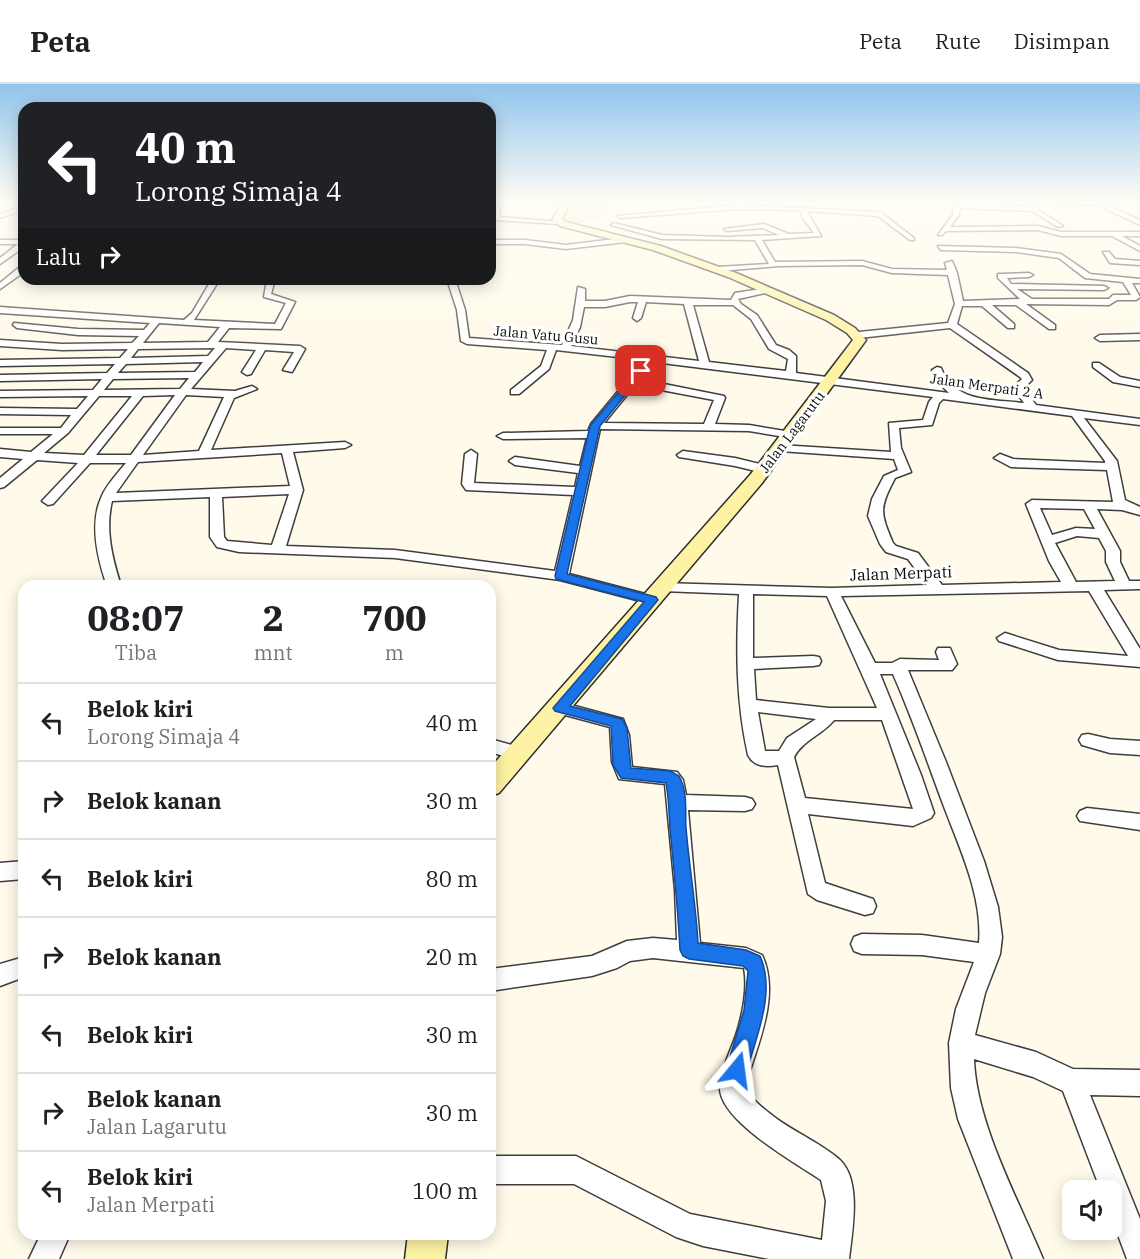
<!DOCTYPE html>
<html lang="id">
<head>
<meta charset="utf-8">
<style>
  :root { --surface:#fff; --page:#f6f6f6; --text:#202124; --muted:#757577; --line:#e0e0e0 }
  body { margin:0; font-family:"IBM Plex Serif",serif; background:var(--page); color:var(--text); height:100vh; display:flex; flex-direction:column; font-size:22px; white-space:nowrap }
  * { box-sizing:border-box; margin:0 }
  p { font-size:20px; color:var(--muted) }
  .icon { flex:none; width:33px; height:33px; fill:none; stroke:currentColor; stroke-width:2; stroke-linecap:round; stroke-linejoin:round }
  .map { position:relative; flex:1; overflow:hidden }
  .drawer { position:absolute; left:18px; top:496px; width:478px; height:660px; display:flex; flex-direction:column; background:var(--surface); border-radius:18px; box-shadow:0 3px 15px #0003 }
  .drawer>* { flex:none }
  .hud { position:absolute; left:18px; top:18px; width:478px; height:183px; border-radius:18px; box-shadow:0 3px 15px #0003; background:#202124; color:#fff; overflow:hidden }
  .controls { position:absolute; left:1062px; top:1096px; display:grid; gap:12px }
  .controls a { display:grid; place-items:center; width:60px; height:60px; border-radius:12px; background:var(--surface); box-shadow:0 3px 15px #0003; font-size:30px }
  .pin { position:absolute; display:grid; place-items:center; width:51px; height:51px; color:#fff; margin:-26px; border-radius:12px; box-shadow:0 3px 9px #0006 }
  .me { position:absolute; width:66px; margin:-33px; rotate:16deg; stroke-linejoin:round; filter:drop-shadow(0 0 4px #0008) }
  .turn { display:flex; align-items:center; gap:21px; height:126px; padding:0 18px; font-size:27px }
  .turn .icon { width:78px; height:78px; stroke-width:2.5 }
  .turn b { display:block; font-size:42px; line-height:51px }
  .then { display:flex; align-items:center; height:57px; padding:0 18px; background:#0003; gap:12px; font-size:22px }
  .eta { display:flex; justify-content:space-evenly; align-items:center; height:102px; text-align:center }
  .eta b { font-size:36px; font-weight:700; line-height:42px }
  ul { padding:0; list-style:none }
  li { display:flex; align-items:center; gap:18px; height:78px; padding:0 18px; border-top:2px solid var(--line) }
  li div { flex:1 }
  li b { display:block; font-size:22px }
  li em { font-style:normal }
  header { display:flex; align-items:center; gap:36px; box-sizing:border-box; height:84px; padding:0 30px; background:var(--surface); border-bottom:2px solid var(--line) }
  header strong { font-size:28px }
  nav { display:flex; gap:33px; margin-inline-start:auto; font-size:21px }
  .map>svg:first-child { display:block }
  .cemetery { fill:#d4dfbc }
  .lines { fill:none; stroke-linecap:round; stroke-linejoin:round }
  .street-casing { stroke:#3e3e3e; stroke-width:3 }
  .secondary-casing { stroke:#2d2d2d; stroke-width:3 }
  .street { fill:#fff; fill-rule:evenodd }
  .secondary { fill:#fef2a4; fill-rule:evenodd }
  .route { fill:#1a73e8; stroke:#114b97; stroke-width:1.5 }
  .labels { text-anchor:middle; stroke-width:6; stroke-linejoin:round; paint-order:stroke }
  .far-street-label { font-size:14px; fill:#0b0b0b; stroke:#fff }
  .street-label { font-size:16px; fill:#0b0b0b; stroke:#fff }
</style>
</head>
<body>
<header>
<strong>Peta</strong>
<nav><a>Peta</a><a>Rute</a><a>Disimpan</a></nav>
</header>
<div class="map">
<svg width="1140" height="1175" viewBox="0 0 1140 1175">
  <rect width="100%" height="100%" fill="#fffae9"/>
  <path class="cemetery" d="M571,118H617L604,131L576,141L563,135L564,129Z"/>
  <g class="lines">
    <g class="street-casing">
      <path id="street" d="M499,118H505L499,123L500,133L562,138L559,140L495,136L493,122Z
        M954,118L1034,123L1063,142L1058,143L1032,127L960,124L959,131L950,143L1038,142L1061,148H1140V152H1122L1140,162V167L1112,152H1061L1038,146L946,147L942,151H938L953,131Z
        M1022,118H1100L1140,136V141L1097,121Z
        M738,121L880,128L914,154V156H910L878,132L807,127L821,152L762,156L775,178L862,177L892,185L947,186L945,179L952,177L957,189L963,217L1020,215L998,194V190H1001L1029,189L1033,191L1029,193L1007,194L1011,200L1104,202L1108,204L1104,206L1017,205L1032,215H1109L1113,211H1131L1123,198L1085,194L1059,174L1016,168L941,166L938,162L1016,164L1061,170L1090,190L1140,195V199H1132L1140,213L1136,216H1117L1109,221L1026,220L1055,241V245H1049L1016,221H992L1014,240V244H1008L982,222H962L957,240L1028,289L1032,296L1024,304L1036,321L1140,335V341L1084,334L1117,377L1125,416L1140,423V431L1122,426L1097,425L1120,467V478L1129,497H1140V505L1104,506L1140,565V583L1058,576L999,557L997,554L1005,549L1059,566L1128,572L1089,507L841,512L875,579H892L900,575L939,576L936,568L938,564H950L957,580L952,586H908L946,678L984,777L998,823L1002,853L1000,870L985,909L975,951L1036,968L1073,985L1140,986V1012L1090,1011L1140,1135V1175H1127L1112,1135V1107H1101L1063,1007L1033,993L974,975C976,1039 1018,1115 1043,1175H1013L958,1035L951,1004L949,959L956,925L974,878L922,871L862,870L854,867L851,860L854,853L862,850L922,851L979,859C983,812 959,763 943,720C927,677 912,633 893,590H880L921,691L934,729L931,734L913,742L808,730L825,799L873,815L876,822L873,829L865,831L817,816L808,810L778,681C766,683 754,683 748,671C736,617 736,565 739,510L662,507L655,503L662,499L832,504L927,501L908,475L886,468L880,460L868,432L872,415L884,392L898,386L894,375L780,367L774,364L780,361L891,368L889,339L923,336L929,318L933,313L654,278L639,295L724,312L725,314L715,340L749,341L791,348L797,351L791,354L749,347L600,345L569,490L657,513L659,516L652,520L560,496L395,474L239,468L217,463L210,453V413L112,417C105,446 112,473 121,502H107C98,476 89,441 101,414C106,401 118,389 126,379H90L53,420L48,421L42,417L78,379L37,376L4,403L0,404V394L23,375L0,373V365L31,368L53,350H0V344H61L71,331L0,330V324L77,325L88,312L0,313V307L93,306L102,295L0,297V291L107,289L115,280L0,282V276L120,274L128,265L62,266L0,262V256L62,260L132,259L139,252L78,251L17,244L13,241L14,239L78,245L144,246L150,239L0,229V223L184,236L192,229L212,195H220L194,236L275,240L286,219L264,213L267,195H275L271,210L295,218L281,245L229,244L218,258L300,262L305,265L292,288L283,286L294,268L265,266L251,290L247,291L242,288L256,266L226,264L191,305L235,307L252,302L257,305L234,314L211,366L345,358L351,361L345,364L293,368L303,406L286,462L395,466L555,487L573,411L466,406L462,400L465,370L471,366L477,370L474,399L575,403L578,389L515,381L509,377L515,373L580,382L587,354L503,355L497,352L503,349L588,347L591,340L644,276L556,266L549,285L519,310H511V306L541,282L547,266L467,260L461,257L457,226L447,195H455L465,226L469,254L562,261L573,236L578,203L585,205V217H605L630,212L731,216L735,209L767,204L771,206L770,208L738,215L741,220L757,231L776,261L789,266L796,272V289L949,309L934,294L932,286L937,283L941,284C955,319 991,315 1024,319L1013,303L1022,295L1020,293L950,244L859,254L854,251L859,248L948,239L955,220L948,191L892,189L862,181L778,182L720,187L716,185L717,183L769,180L755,156L662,155L611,141L614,139L662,151L729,153L779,151L763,144L727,147L724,145L764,140L789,150L814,149L803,134L800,126L738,125L620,134L617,132ZM630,218H638L633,234L637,237L641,234L646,218L684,220L699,277L571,262L580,243L584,223H605ZM693,221H733L751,235L769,265L788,275L786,287L709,278ZM159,239L220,243L208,258L143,259ZM215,264L208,272L131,274L138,265ZM203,278L195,288L118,289L126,280ZM189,294L180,305L104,306L113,295ZM635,301L714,316L704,340L604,339ZM175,311L131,371H96L143,312ZM186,311L224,313L199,367L143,371ZM99,312H132L84,371L44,369L68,349ZM943,315L1072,332L1105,377V379L1013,375L1000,370L994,374L1011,383L1107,386L1113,418L1032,416L1026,420L1049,477L1061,498L942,501L918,469L896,462L893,459C880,428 879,425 895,394L911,388L901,364L899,344L932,341L939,319ZM282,369L290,402L116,409L138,378ZM289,410L272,461L227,457L224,453L222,413ZM1040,424L1084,425L1095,445L1076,444L1052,451ZM1077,452L1099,454L1106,467V478L1115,497L1076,498L1055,459ZM753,510L827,512L877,624H829L756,616L754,585L813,582L819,581L821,577L819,573L813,572L753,574ZM758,628L816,635L787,654L779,667H765ZM834,636H882L913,725L805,714L794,673C803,656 822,651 834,636Z
        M24,122V126L0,134V130Z
        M623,154L626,158L566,165L525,160H490V156H525L566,161Z
        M0,156H24V163L0,180V174L18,160H0Z
        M1103,168H1109L1115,175L1140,177V181L1110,179Z
        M21,182H24V188L0,205V199Z
        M1140,250V256L1100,257L1095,254L1100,251Z
        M1093,279H1099L1120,293L1140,297V303L1113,298L1093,283Z
        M683,367L735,374L768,382L770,385L764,389L735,382L679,373L677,371Z
        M560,618L623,635L629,651L632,683L677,688L683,696L686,711L745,713L752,715L755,720L752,725L745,727L688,726L700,859L746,864L762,871C781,911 757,962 745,1002C751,1016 765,1026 777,1035C795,1048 825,1062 840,1076C862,1097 852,1148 849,1175H769L703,1162L676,1153L574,1100H490V1072H576L690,1130L822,1156L826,1117L821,1096C796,1079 716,1035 720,1001C721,985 732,964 737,948C743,928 748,905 744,884L653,874L630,877L617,884L592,892L490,907V885L592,872L627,857L653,854L677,856L675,806L665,700L619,695L612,678L610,643L554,628L551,624L554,620Z
        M1088,650L1110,655L1140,657V671L1110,669L1082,661L1079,656L1082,651Z
        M490,655L523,664L526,669L523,674L517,676L490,668Z
        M1087,724L1140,730V746L1080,737L1077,732L1080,727Z
        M24,777V795L0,797V779Z
        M24,873V893L0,902V880Z
        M41,1150H70L59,1175H29Z"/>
    </g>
    <g class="secondary-casing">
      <path id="secondary" d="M562,118H570L562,135L566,138L661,162L736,189L834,231L855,244L866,256L762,399L499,709L490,712V684L750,391L853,256L847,249L826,236L728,193L653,166L560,142L552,136Z
        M408,1150H448L445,1175H405Z"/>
    </g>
    <use href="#street" class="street"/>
    <use href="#secondary" class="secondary"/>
  </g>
  <linearGradient id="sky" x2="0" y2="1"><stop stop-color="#91c4ed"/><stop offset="0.42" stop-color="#fffdf5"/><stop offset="1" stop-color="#fffdf5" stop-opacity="0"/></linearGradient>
  <rect width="1140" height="282" fill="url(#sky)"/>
  <path class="route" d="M638,285L645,287L600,342L567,490L656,513L658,516L570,622L622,635L627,644L631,684L670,687L679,692C688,708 685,726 686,743C689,782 696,820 698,859L746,866L760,872C776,907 757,951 747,986L744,993L737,997L729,993L726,986L744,926L748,887L743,882L689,875L683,872L680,866C678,826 674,786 670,745C669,729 669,715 666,699L621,694L613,681L611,642L555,627L553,624L644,518L556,495L555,492L590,342Z"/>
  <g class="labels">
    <g class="far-street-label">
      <text transform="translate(546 251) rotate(5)" y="5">Jalan Vatu Gusu</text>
      <text transform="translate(987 302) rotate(8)" y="5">Jalan Merpati 2 A</text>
      <text transform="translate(792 348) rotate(-53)" y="5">Jalan Lagarutu</text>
    </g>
    <g class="street-label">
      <text transform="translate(901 489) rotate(-2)" y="6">Jalan Merpati</text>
    </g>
  </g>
</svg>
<div class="controls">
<a><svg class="icon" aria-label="sound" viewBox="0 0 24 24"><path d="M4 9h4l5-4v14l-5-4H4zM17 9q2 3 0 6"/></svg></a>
</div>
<div class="pin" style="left:641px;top:287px;background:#d93025"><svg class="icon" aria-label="arrive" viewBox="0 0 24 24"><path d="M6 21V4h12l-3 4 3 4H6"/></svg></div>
<svg class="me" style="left:737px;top:986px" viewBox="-20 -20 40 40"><path d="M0-17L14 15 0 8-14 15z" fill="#1a73e8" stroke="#fff" stroke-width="4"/></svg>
<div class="hud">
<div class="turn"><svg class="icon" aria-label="left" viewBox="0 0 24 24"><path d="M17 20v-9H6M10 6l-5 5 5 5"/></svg><div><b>40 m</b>Lorong Simaja 4</div></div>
<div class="then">Lalu<svg class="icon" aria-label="right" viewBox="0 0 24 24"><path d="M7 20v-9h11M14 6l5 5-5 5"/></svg></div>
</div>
<section class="drawer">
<div class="eta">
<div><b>08:07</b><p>Tiba</p></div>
<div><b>2</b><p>mnt</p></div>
<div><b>700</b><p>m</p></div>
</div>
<ul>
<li><svg class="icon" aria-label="left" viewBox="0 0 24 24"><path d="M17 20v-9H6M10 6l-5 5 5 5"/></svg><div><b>Belok kiri</b><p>Lorong Simaja 4</p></div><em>40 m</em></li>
<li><svg class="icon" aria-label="right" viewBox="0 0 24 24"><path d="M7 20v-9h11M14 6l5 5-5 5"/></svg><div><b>Belok kanan</b></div><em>30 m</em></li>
<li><svg class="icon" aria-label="left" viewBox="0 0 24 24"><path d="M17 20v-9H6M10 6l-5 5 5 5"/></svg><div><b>Belok kiri</b></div><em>80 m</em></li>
<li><svg class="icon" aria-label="right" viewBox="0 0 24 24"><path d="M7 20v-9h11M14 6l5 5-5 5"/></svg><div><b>Belok kanan</b></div><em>20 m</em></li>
<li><svg class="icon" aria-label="left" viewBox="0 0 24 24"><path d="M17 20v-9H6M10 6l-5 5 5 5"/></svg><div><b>Belok kiri</b></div><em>30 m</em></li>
<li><svg class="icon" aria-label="right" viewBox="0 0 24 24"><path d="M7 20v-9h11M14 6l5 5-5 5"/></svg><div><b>Belok kanan</b><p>Jalan Lagarutu</p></div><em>30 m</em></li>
<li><svg class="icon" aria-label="left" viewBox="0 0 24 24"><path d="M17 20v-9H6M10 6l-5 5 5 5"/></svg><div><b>Belok kiri</b><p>Jalan Merpati</p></div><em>100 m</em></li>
</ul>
</section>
</div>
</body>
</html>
